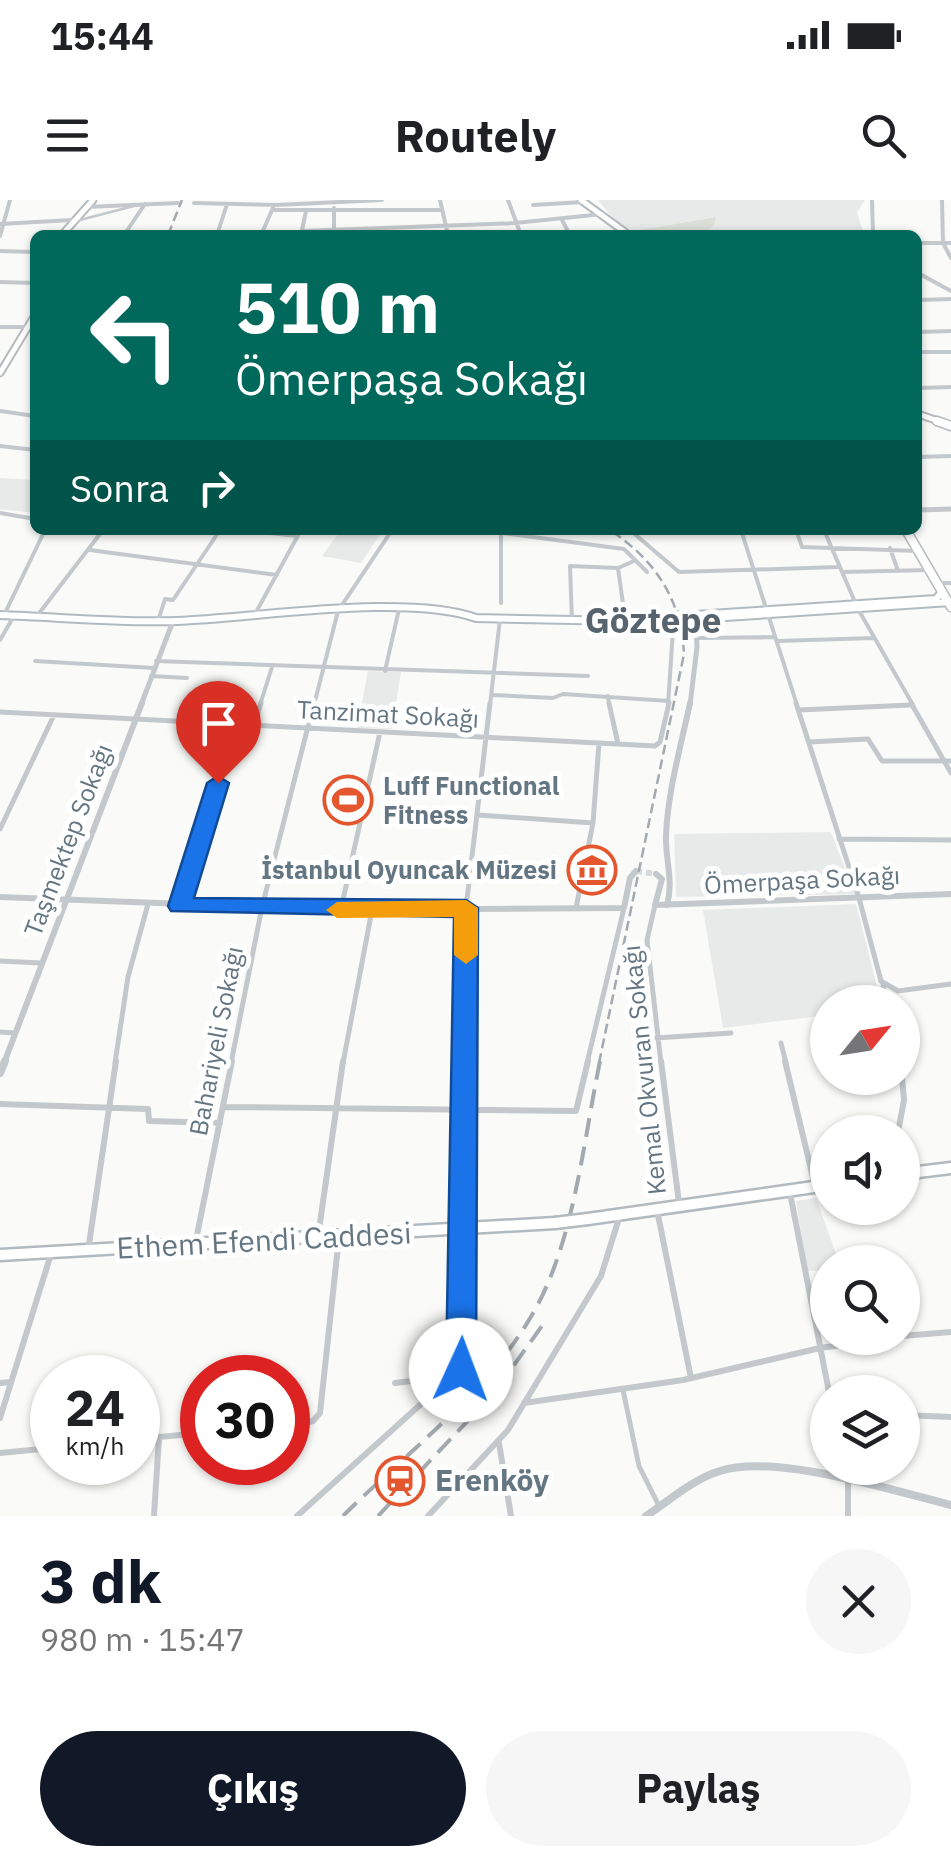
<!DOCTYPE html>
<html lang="tr">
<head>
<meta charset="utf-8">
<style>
  :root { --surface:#fff; --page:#f6f6f6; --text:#202124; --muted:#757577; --accent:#111827 }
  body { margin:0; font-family:"IBM Plex Sans",sans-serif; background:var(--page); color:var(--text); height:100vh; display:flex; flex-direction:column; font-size:38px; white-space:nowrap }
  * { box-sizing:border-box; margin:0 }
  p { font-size:32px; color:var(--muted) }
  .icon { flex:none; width:55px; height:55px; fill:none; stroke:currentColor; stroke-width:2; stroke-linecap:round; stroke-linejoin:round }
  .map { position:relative; height:1316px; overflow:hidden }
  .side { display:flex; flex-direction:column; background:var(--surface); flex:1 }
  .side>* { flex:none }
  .guide { position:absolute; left:30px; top:30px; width:892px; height:305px; border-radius:15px; box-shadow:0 2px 8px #0004; background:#00695c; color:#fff; overflow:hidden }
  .needle { width:65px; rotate:60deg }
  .fabs { position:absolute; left:810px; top:785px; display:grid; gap:20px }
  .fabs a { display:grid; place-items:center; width:110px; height:110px; border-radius:50%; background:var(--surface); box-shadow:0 2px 8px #0004; font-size:50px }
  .speed { position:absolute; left:30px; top:1155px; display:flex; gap:20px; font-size:50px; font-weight:700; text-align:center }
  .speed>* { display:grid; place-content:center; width:130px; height:130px; border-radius:50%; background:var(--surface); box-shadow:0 2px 8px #0004; line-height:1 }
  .speed small { font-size:25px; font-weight:400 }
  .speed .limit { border:15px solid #d22; background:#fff; color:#111 }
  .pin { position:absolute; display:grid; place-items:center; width:85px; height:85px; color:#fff; margin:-102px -42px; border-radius:50% 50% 50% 0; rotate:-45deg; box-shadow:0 0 10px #0007 }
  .pin .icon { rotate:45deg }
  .me { position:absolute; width:110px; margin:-55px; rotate:2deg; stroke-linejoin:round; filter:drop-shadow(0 0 8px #0008) }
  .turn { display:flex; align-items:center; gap:35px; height:210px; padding:0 40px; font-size:45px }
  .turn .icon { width:130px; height:130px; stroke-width:2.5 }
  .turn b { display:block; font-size:70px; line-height:85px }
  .then { display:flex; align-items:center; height:95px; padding:0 40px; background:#0003; gap:20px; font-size:38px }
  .round { display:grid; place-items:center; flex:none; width:105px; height:105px; border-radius:52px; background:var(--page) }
  .summary { display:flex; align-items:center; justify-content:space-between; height:170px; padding:0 40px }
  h1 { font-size:60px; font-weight:700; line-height:75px; color:var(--accent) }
  .button { display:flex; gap:20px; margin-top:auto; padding:20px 40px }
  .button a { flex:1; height:115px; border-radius:60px; background:var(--accent); color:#fff; font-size:40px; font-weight:700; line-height:115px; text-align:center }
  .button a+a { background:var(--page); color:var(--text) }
  .status { display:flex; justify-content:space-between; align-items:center; height:70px; padding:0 50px; background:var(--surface); direction:ltr }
  .status svg { height:28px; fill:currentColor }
  header { display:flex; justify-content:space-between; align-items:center; height:130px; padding:0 40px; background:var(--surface); font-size:45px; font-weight:700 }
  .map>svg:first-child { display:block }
  .built { fill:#e8e9e9 }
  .green { fill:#dadfd7 }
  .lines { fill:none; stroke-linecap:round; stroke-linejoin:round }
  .tertiary-tunnel { stroke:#d5d9db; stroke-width:6; stroke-dasharray:6 4; stroke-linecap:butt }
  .secondary-far1-casing { stroke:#b3babf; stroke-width:10 }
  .secondary-casing { stroke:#b3babf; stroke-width:15 }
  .primary-far1-casing { stroke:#b5babe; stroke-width:9 }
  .primary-casing { stroke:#b5babe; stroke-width:11 }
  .pedestrian-far1 { stroke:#c3c8cc; stroke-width:2.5 }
  .pedestrian { stroke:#c3c8cc; stroke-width:5 }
  .minor-far2 { stroke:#c3c8cc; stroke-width:4 }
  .minor-far1 { stroke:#c3c8cc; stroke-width:5 }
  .minor { stroke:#c3c8cc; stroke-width:6 }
  .tertiary-far3 { stroke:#c3c8cc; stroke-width:4 }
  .tertiary-far2 { stroke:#c3c8cc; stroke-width:5 }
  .tertiary-far1 { stroke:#c3c8cc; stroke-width:6 }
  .tertiary { stroke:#c3c8cc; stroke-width:8 }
  .secondary-far1 { stroke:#fff; stroke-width:6 }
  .secondary { stroke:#fff; stroke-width:10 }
  .primary-far1 { stroke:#fff; stroke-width:5 }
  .primary { stroke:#fff; stroke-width:8 }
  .rail-far1 { stroke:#a2aab0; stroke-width:2.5; stroke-dasharray:10 5; stroke-linecap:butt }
  .rail { stroke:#a2aab0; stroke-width:4; stroke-dasharray:19 10; stroke-linecap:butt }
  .secondary-bridge-far1-casing { stroke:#b3babf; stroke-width:10; stroke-linecap:butt }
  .secondary-bridge-casing { stroke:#b3babf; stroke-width:15; stroke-linecap:butt }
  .secondary-bridge-far1 { stroke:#fff; stroke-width:6 }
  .secondary-bridge { stroke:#fff; stroke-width:10 }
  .route { fill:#1a73e8; stroke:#114b97; stroke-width:2.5 }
  .slow { fill:#f59e0b }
  .labels { text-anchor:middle; stroke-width:10; stroke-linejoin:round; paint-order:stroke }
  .street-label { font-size:25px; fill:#657683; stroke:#fff }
  .poi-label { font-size:25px; font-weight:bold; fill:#657683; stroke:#fff; text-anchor:start }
  .near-street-label { font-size:30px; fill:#657683; stroke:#fff }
  .near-poi-label { font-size:30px; font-weight:bold; fill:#657683; stroke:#fff; text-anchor:start }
  .district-label { font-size:35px; font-weight:bold; fill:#57646e; stroke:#fff }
</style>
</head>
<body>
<div class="status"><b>15:44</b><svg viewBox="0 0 49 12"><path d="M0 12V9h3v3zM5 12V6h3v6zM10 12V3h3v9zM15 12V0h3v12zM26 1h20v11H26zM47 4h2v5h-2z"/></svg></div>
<header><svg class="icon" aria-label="menu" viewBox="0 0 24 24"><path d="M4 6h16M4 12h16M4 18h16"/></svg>Routely<svg class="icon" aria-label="search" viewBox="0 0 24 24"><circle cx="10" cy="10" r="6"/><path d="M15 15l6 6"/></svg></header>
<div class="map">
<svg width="951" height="1316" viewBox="0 0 951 1316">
  <rect width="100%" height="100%" fill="#fafaf8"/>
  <path class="built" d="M598,0H865L857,12L864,35H703L715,17L633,31L614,20Z
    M0,278L35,280V313L0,309Z
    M341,330H383L361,363L322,356Z
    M368,471L401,472L392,529L357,528Z
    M831,632L855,694L676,697L674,634Z
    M856,704L881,802H828L827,815L723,828L703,710Z
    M816,998L839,1062H828L827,1071H807L796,1001Z"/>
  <path class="green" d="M716,17L714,25L703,35H639L633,31Z"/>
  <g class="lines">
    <path class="tertiary-tunnel" d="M636,671L656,674"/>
    <g class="secondary-far1-casing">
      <path id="secondary-far1" d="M942,392L936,399L695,415L696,419L951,402
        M0,415C59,417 119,423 177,421C256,418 405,393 476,418L623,421L671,415"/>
    </g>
    <g class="secondary-casing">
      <path id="secondary" d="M902,974L951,968
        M588,1019L828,985
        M0,1055L555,1023"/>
    </g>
    <g class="primary-far1-casing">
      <path id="primary-far1" d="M581,0L629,35
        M62,35L93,0
        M0,173L35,115
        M918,214L944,223"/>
    </g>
    <g class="primary-casing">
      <path id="primary" d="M937,221L951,226
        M906,330L951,407"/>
    </g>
    <path class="pedestrian-far1" d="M76,21L134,6"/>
    <path class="pedestrian" d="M623,1190L639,1266L658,1304"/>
    <path class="minor-far2" d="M440,0L448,35
      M508,0L521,35
      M942,0L943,43L951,58
      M194,3L276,5L382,0
      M533,5L583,2
      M86,7L178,3
      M334,8V31
      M272,10H442
      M562,20L570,35
      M302,31L515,23L603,14
      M63,33L123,35
      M124,35L145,4
      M217,35L227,4
      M261,35L273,8
      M301,35L306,11
      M0,36L10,0
      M918,43H951
      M0,51L35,52
      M0,82L35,83
      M0,127H29
      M918,132L951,131
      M918,152H951
      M918,188L951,187
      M0,211L35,216
      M0,246L35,250
      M918,257L951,256
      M0,313L35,319
      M244,330L297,336
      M480,330L624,349L647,372
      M630,330L679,372L838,367
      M741,330L797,505
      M796,330L802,347L918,351
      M824,330L858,409L913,505
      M501,333V403
      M890,348L898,371
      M90,350L277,375
      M618,368L624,411L647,416
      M842,372L929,370
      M942,383H951
      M255,414L301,330
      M4,415L45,330
      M37,416L103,330
      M158,421L165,399L173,400L220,330
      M572,422L570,366L618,368L634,361
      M698,438L775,437
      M0,440L14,416
      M777,441L874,438
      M35,461L154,468
      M156,461L588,476
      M385,471L399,409
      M151,476L187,478
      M493,495L553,498L563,494L669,501
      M608,496L609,505
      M260,505L272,467
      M314,505L338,411L392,330
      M490,505L500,419
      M668,505L673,430
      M903,505H910"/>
    <path class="minor-far1" d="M609,503L618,544
      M796,503L859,698L881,781L898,791L951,784
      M911,503L951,573
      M799,510L910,505
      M0,512L655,546L660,542L669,503
      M254,525L261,503
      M809,542L868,539L882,561H951
      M478,615L593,623
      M0,629L54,515
      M839,639L951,640
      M180,705L236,525
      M655,705L647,740L661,863
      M576,708L593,623L599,543
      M341,709L380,532
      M0,761L41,763
      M883,786L887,802
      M0,832L15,833
      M656,838L731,833
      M781,843L786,863
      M115,863L128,777L148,704
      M231,863L262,707L314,503
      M343,863L372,710
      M465,863L466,708L490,503
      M587,863L624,708"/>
    <path class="minor" d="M661,861L679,1003
      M785,861L815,986
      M0,904L148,909L149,921L220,923
      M224,907L576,911L588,861
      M898,932L904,900L902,878
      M790,993L829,1192
      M657,1010L691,1178
      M318,1037L343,861
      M195,1045L232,861
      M88,1051L116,861
      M902,1136L951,1132
      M0,1183L11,1182
      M395,1183L453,1176
      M524,1203L683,1180L820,1148L891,1138
      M902,1215L951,1217
      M0,1218L51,1054
      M288,1227L313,1221L320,1213L339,1037
      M138,1239L202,1233
      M499,1243L511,1316
      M0,1253L52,1248
      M840,1268L848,1280V1316
      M154,1316L159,1237
      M297,1316L462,1167L465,861
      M428,1316L508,1230L601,1076L620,1015"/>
    <path class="tertiary-far3" d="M872,0L873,35
      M0,24L72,20
      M918,73L951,91
      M918,100L951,99"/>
    <path class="tertiary-far2" d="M918,310L951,309
      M141,505L173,421
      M690,505L697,447L696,419"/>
    <path class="tertiary-far1" d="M656,674L662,679L655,705L951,694
      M0,697L341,710L624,708L630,678L636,671
      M667,705C674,681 665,659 666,635C668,590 681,546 690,503
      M4,863L142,503"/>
    <path class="tertiary" d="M0,873L5,861
      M646,1316C669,1301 693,1279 720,1271C775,1253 894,1291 951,1305"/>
    <use href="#secondary-far1" class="secondary-far1"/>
    <use href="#secondary" class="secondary"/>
    <use href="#primary-far1" class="primary-far1"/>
    <use href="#primary" class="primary"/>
    <path class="rail-far1" d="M168,35L182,0
      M599,863L684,454C681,399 656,361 610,330"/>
    <path class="rail" d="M343,1316C414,1245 508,1178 548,1083C577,1014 585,934 600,861
      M378,1316L494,1193L544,1123"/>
    <g class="secondary-bridge-far1-casing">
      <path id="secondary-bridge-far1" d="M671,415H695"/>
    </g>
    <g class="secondary-bridge-casing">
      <path id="secondary-bridge" d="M555,1023L588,1019"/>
    </g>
    <use href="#secondary-bridge-far1" class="secondary-bridge-far1"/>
    <use href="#secondary-bridge" class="secondary-bridge"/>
  </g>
  <path class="route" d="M218,576L229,583L194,698L466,700L478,708L476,1170L472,1180L461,1184L450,1180L446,1170L454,717L171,711L168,706L207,583Z"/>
  <path class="slow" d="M466,700L478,708V755L466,764L454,755V717L337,718L326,710L337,702Z"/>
  <defs>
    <g id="stadium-ring" transform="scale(2.5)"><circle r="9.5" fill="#fff" stroke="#e4572e" stroke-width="1.5"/><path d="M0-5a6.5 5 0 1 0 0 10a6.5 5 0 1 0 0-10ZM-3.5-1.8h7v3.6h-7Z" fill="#e4572e"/></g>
    <g id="museum-ring" transform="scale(2.5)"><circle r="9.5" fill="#fff" stroke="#e4572e" stroke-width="1.5"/><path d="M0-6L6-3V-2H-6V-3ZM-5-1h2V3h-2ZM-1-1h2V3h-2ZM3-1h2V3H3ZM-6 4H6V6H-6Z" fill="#e4572e"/></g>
    <g id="station-ring" transform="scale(2.5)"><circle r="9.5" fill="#fff" stroke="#e4572e" stroke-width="1.5"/><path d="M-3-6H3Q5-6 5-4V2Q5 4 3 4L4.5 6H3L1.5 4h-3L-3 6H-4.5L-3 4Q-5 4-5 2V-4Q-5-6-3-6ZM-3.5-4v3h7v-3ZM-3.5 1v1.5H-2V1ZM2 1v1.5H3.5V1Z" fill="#e4572e"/></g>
  </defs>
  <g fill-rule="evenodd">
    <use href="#stadium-ring" x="348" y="600"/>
    <use href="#museum-ring" x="592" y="670"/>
    <use href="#station-ring" x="400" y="1281"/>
  </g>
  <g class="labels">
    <g class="street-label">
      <text transform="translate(388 514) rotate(3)" y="9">Tanzimat Sokağı</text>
      <text transform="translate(68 640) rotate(-69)" y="9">Taşmektep Sokağı</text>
      <text transform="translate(802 680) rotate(-3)" y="9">Ömerpaşa Sokağı</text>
      <text transform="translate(216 841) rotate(-79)" y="9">Bahariyeli Sokağı</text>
      <text transform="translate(644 870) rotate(-96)" y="9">Kemal Okvuran Sokağı</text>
    </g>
    <g class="poi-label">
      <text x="383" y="595">Luff Functional<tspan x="383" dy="29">Fitness</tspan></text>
      <text x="557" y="679" text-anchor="end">İstanbul Oyuncak Müzesi</text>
    </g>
    <g class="near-street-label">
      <text transform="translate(264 1041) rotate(-3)" y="10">Ethem Efendi Caddesi</text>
    </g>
    <g class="near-poi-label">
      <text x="435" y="1291">Erenköy</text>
    </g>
    <g class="district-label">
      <text x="653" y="433">Göztepe</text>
    </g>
  </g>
</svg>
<div class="fabs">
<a><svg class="needle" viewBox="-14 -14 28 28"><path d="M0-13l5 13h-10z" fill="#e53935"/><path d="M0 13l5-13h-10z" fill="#757577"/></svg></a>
<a><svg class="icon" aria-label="sound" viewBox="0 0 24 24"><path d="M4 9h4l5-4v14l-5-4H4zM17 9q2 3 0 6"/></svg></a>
<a><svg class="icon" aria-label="search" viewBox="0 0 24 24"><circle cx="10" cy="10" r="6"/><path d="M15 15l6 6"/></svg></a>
<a><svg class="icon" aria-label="layers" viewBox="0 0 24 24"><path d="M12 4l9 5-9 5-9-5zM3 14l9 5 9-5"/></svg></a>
</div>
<div class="speed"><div>24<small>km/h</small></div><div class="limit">30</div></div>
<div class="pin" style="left:218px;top:583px;background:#d93025"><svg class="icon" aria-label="arrive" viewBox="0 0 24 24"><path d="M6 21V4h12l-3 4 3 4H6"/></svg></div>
<svg class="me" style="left:461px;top:1170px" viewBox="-20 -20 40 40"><circle r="19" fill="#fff"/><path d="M0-13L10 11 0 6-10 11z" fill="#1a73e8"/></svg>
<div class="guide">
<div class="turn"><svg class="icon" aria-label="left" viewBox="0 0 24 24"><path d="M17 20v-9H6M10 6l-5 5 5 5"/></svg><div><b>510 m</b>Ömerpaşa Sokağı</div></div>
<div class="then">Sonra<svg class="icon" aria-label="right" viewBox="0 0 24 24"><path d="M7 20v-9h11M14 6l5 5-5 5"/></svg></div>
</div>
</div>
<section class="side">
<div class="summary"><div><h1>3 dk</h1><p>980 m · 15:47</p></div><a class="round"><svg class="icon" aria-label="close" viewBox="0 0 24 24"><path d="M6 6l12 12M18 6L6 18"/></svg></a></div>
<div class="button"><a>Çıkış</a><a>Paylaş</a></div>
</section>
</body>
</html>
